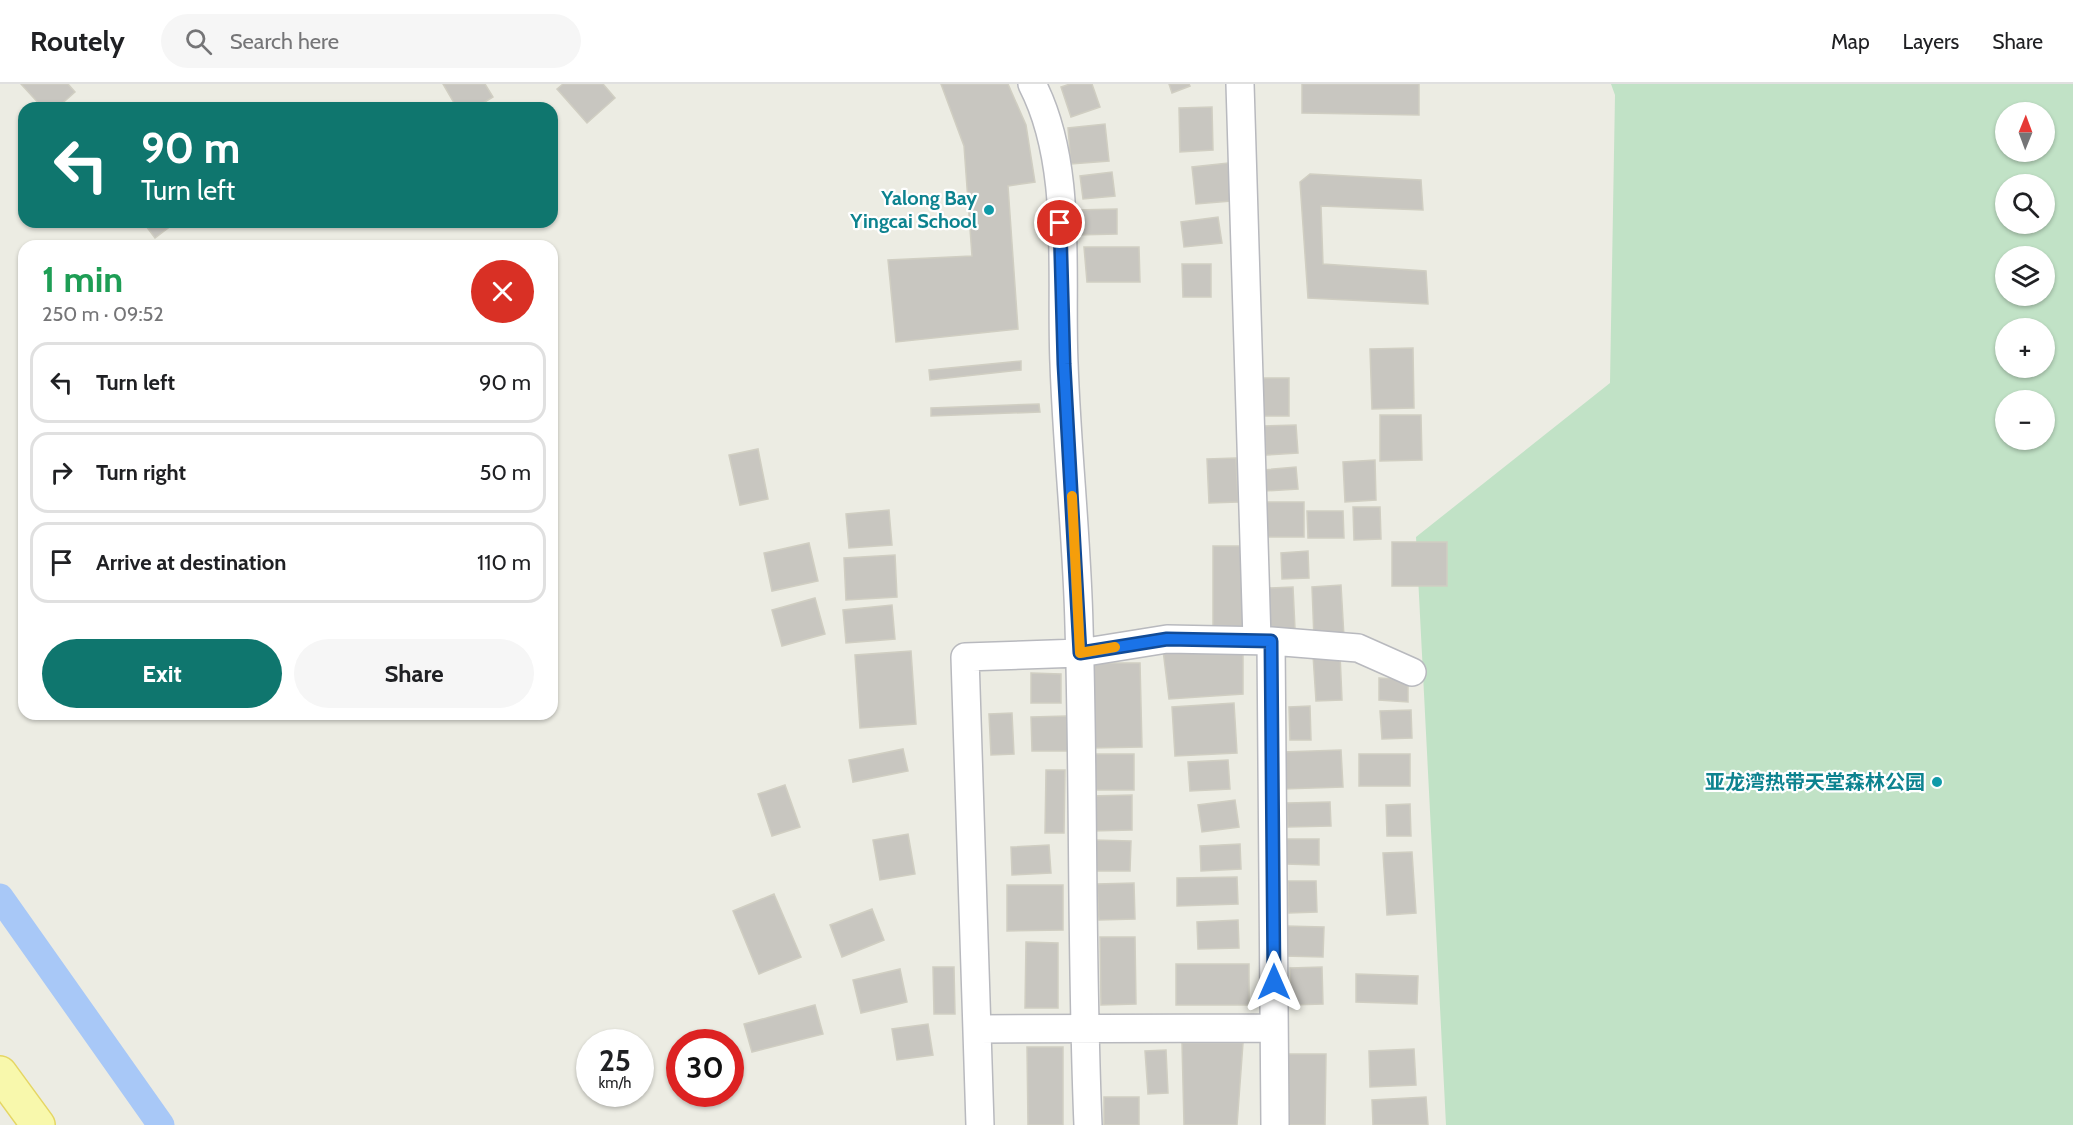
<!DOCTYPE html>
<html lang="en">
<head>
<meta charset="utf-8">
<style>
  :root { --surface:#fff; --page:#f6f6f6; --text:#202124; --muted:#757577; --line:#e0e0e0; --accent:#0f766e }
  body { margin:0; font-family:Cabin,"Noto Sans SC",sans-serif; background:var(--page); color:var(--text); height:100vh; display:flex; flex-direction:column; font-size:22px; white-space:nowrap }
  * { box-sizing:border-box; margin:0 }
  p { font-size:20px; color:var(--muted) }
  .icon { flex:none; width:33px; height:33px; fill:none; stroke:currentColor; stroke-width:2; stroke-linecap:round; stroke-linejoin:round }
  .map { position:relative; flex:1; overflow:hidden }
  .side { position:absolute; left:18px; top:156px; width:540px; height:480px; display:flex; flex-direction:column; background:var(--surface); border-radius:18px; box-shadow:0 2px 4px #0004 }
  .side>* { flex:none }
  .guide { position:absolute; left:18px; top:18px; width:540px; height:126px; border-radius:18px; box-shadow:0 2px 4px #0004; background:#0f766e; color:#fff; overflow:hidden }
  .needle { width:39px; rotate:1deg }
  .buttons { position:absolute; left:1995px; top:18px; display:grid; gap:12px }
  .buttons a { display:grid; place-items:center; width:60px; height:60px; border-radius:50%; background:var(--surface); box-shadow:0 2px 4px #0004; font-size:30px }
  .speed { position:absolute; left:576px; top:945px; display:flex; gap:12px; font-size:30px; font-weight:700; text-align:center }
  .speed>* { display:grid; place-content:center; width:78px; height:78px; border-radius:50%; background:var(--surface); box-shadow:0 2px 4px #0004; line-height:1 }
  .speed small { font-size:15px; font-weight:400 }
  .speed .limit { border:9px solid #d22; background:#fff; color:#111 }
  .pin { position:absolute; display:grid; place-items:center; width:51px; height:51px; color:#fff; margin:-26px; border:3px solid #fff; border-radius:50%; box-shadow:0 2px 6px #0007 }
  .me { position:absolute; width:66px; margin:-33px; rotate:0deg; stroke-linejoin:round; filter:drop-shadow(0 0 4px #0008) }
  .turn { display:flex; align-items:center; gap:21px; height:126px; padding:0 24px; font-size:27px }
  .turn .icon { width:78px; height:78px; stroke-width:2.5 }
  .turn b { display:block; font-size:42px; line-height:51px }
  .round { display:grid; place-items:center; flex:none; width:63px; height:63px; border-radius:32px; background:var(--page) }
  .head { display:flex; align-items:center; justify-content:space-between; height:102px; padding:0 24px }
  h1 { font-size:36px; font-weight:700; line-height:45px; color:#1e9e55 }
  .action { display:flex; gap:12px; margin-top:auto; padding:12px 24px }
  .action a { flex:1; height:69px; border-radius:36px; background:var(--accent); color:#fff; font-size:24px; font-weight:700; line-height:69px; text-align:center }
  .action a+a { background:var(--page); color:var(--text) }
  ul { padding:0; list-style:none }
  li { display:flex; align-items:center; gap:18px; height:81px; margin:0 12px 9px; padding:0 12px; border:3px solid var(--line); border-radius:18px }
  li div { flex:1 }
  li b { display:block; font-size:22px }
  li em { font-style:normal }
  header { display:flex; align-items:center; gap:36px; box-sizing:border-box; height:84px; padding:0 30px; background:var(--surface); border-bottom:2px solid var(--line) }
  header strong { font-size:28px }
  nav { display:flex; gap:33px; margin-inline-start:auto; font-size:21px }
  .search { width:420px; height:54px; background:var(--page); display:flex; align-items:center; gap:15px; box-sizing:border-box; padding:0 21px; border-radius:33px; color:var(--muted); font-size:22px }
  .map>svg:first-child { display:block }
  .green { fill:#c1e2c6; fill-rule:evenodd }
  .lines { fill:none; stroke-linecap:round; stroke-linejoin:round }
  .canal { stroke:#a8c8f7; stroke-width:27 }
  .building { fill:#c8c6c0; stroke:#d0cec2; stroke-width:1.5 }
  .minor-casing { stroke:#b8b9be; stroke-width:30 }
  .primary-casing { stroke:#e5d663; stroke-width:36 }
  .minor { stroke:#fff; stroke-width:27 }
  .primary { stroke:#f8f8ac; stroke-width:33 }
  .route-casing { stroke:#114b97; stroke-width:15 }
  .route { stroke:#1a73e8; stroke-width:10 }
  .slow { stroke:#f59e0b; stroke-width:10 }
  .culture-dot { fill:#0f9aa8; stroke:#fff; stroke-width:2 }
  .labels { text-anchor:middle; stroke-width:4.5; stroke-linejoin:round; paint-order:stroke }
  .culture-label { font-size:20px; font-weight:bold; fill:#0d838f; stroke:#fff; text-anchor:end }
</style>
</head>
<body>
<header>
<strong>Routely</strong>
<div class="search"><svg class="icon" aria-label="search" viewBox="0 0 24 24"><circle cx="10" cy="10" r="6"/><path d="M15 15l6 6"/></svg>Search here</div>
<nav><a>Map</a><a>Layers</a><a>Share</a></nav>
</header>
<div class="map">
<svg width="2073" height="1041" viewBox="0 0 2073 1041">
  <rect width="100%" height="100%" fill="#ecece3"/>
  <path class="green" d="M1611,0H2073V1041H1446L1416,453L1610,299L1615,11ZM2006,28H2044V68H2006ZM2006,100H2044V140H2006ZM2006,172H2044V212H2006ZM2006,244H2044V284H2006ZM2006,316H2044V356H2006Z"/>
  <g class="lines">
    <path class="canal" d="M0,813L161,1041"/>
  </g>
  <path class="building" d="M21,0H68L75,8L57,24H43Z
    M443,0H485L493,13L475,24H457Z
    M563,0H603L615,14L587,39L557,5Z
    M941,0H1008L1026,41L1035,98L1008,102L1018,245L896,258L888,176L972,172L964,62Z
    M1070,0H1092L1100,23L1071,33L1061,3Z
    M1169,0H1189L1190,2L1172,9Z
    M1302,0H1419V31L1302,29Z
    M1212,23L1213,66L1180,68L1179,24Z
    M1105,40L1109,77L1071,80L1068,44Z
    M1228,79L1231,117L1196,120L1192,83Z
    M1112,88L1115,112L1083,115L1080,92Z
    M1310,90L1421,96L1423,126L1321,122L1323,180L1426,187L1428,220L1308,214L1300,98Z
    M1117,125V150L1076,151L1075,126Z
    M1218,133L1222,159L1184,163L1181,138Z
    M143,138H176L155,154Z
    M1084,163H1139L1140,198H1087Z
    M1182,180H1211V213H1183Z
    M1413,264L1414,324L1372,325L1370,265Z
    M1021,277V286L930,296L929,286Z
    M1263,294H1289V332H1263Z
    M1039,320L1040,328L931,332V324Z
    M1380,331H1421L1422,376L1380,377Z
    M1296,341L1298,369L1266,371L1264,342Z
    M758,365L768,415L740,421L729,371Z
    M1236,374L1238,418L1209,419L1207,375Z
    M1375,376L1376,416L1345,418L1343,378Z
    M1296,383L1298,405L1264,407L1263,386Z
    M1263,418H1304V453H1262Z
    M1353,423H1380L1381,455L1354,456Z
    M889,426L892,461L849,464L846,430Z
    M1307,427H1343L1344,454H1308Z
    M1392,458H1447V502H1392Z
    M809,459L818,497L772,507L764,469Z
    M1213,462H1245L1246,542L1213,543Z
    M1308,467L1309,494L1282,495L1281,469Z
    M895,471L897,513L846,516L844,474Z
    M1341,501L1344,553L1314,555L1312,503Z
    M1293,503L1295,545L1268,546L1267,504Z
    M815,514L825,550L782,562L772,526Z
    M892,521L895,555L846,559L843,526Z
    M1243,563V610L1169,615L1163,566Z
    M911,567L916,640L860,644L855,571Z
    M1340,570L1342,616L1316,617L1313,571Z
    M1089,579H1140L1142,663L1091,664Z
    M1031,589L1061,590V619H1031Z
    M1379,594L1408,596V618L1379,616Z
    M1234,619L1237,669L1175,672L1172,623Z
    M1310,622L1311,656H1290L1289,623Z
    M1411,626L1412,654L1382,655L1380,627Z
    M1012,629L1014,670L991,671L989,630Z
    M1067,632L1068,667H1032L1031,633Z
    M903,665L908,687L853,698L849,676Z
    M1341,666L1343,703L1283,705L1282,668Z
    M1092,670H1134V706H1092Z
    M1359,670H1410V702H1359Z
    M1228,676L1230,705L1190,707L1188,678Z
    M1046,686H1065L1064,749H1045Z
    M785,701L800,743L772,752L758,710Z
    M1132,711V746L1091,747L1090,712Z
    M1235,716L1239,743L1202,748L1198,721Z
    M1330,718L1331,742L1288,743L1287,719Z
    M1410,720L1411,752H1387L1386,721Z
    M908,750L915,790L880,796L873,756Z
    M1285,755H1319V781L1285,780Z
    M1093,756L1131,757L1130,787H1092Z
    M1240,760L1241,785L1201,787L1200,762Z
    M1049,761L1051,789L1012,791L1011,763Z
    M1412,768L1416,829L1387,831L1383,769Z
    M1237,793L1238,820L1177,822V794Z
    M1288,797H1316L1317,828L1289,829Z
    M1134,799L1135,835L1099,836L1097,800Z
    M1007,801H1063V846L1007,847Z
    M774,810L801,873L759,890L733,827Z
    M872,825L884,856L842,873L830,841Z
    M1238,836L1239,864L1198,865L1197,838Z
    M1285,842L1324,843L1323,873L1284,872Z
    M1100,853H1135L1136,920L1101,921Z
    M1026,858L1058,859V924H1025Z
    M1176,880H1249V921H1176Z
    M933,883H954L955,930H934Z
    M1322,883L1323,920L1291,921L1290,884Z
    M900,885L907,918L861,929L853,896Z
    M1356,890L1418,892L1417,920L1356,918Z
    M815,921L823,950L752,968L744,940Z
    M928,940L933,971L897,976L892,945Z
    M1182,959H1243L1237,1041H1184Z
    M1027,963H1063V1041H1028Z
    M1414,965L1416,1001L1370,1003L1369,967Z
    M1166,966L1168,1009L1148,1010L1145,967Z
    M1288,970H1326L1325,1041H1287Z
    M1104,1013H1139V1041H1104Z
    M1426,1013L1428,1041H1373L1372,1016Z"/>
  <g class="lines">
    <g class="minor-casing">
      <path id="minor" d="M1032,0C1074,81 1060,190 1064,279C1067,367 1077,454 1079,542C1084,708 1081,875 1088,1041
        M1240,0L1257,556
        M1271,557L1275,1041
        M978,945L1274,944
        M980,1041L965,573L1080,569L1167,555L1271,557L1358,564L1412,588"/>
    </g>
    <g class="primary-casing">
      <path id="primary" d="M0,989L38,1041"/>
    </g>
    <use href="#minor" class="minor"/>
    <use href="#primary" class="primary"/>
  </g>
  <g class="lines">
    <g class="route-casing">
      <path id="route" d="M1060,139L1064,280L1080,569L1167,555L1271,557L1274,898"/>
    </g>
    <use href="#route" class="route"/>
    <path class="slow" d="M1072,412L1080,569L1115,563"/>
  </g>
  <g class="culture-dot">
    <circle cx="989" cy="126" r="6"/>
    <circle cx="1937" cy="698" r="6"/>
  </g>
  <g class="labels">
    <g class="culture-label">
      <text x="977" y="121">Yalong Bay<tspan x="977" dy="23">Yingcai School</tspan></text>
      <text x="1925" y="705">亚龙湾热带天堂森林公园</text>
    </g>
  </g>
</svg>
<div class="buttons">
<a><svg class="needle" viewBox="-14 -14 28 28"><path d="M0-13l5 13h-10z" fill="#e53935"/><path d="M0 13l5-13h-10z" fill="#757577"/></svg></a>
<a><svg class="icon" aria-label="search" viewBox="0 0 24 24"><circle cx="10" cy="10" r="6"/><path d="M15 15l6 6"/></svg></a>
<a><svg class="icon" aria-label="layers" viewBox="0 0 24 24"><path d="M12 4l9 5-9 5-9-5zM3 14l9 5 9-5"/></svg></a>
<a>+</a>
<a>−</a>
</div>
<div class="speed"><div>25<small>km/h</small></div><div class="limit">30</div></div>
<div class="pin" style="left:1060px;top:139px;background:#d93025"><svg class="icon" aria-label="arrive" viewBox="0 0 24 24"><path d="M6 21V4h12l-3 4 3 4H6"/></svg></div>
<svg class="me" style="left:1274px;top:898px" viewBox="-20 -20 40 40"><path d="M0-17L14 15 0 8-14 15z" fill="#1a73e8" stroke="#fff" stroke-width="4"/></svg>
<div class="guide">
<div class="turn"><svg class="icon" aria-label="left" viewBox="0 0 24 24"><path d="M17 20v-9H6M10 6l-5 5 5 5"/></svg><div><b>90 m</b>Turn left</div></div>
</div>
<section class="side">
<div class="head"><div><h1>1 min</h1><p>250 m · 09:52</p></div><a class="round" style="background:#d93025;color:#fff"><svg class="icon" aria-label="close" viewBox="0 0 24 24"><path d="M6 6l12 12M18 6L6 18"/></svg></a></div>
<ul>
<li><svg class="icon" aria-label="left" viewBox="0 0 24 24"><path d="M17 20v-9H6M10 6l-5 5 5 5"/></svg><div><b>Turn left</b></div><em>90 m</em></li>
<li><svg class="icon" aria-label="right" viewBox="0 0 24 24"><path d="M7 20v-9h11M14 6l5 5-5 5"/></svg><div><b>Turn right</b></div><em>50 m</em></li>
<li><svg class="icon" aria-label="arrive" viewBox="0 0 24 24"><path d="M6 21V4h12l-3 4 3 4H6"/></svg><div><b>Arrive at destination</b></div><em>110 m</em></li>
</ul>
<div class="action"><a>Exit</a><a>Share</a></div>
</section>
</div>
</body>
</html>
